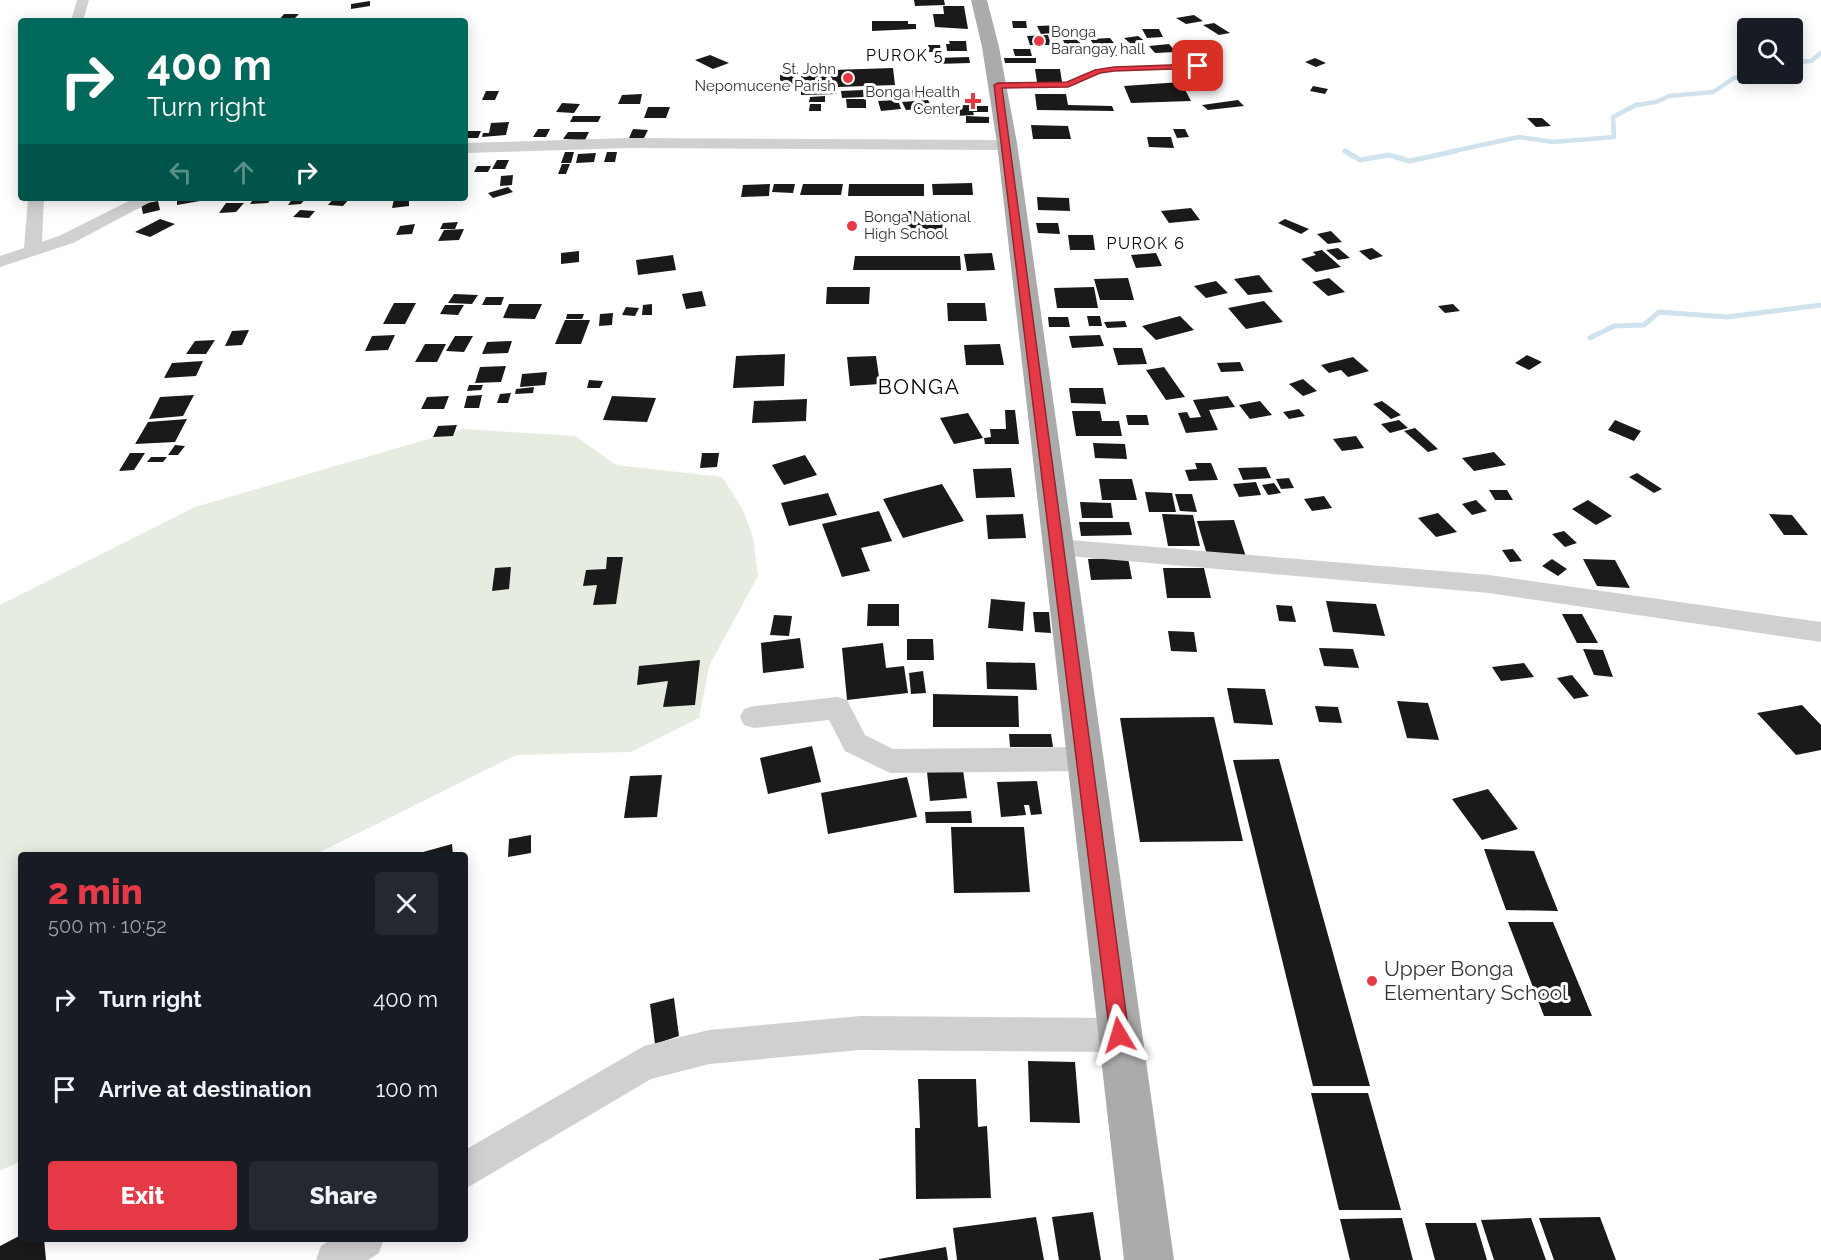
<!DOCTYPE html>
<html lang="en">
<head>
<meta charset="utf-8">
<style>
  :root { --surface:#171b24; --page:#242831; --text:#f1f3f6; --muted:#9ea1a6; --accent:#e63946 }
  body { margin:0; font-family:Raleway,sans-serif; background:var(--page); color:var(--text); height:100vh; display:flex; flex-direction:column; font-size:22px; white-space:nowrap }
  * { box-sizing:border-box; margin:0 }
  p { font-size:20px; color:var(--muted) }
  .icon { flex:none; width:33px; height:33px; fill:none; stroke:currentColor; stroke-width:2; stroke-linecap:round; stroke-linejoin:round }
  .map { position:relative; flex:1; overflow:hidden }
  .panel { position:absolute; left:18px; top:852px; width:450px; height:390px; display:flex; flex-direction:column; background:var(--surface); border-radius:6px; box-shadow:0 3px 15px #0003 }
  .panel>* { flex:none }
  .banner { position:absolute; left:18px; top:18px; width:450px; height:183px; border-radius:6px; box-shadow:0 3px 15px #0003; background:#00695c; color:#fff; overflow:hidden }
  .tools { position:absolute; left:1737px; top:18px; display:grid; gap:12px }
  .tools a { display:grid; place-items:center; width:66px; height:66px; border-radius:6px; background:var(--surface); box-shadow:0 3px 15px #0003; font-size:30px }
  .pin { position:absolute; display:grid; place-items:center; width:51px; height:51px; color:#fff; margin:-26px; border-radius:12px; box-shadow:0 3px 9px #0006 }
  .me { position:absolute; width:66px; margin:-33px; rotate:353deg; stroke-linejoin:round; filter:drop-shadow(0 0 4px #0008) }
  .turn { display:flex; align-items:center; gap:21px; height:126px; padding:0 30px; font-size:27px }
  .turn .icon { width:78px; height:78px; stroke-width:2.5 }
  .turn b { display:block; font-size:42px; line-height:51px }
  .lanes { display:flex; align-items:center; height:57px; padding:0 30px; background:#0003; justify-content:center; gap:30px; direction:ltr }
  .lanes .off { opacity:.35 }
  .round { display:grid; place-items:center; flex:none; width:63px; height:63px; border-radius:6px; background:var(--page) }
  .summary { display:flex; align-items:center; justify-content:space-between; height:102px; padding:0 30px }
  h1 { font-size:36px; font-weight:800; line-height:45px; color:var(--accent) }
  .primary-button { display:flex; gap:12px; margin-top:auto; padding:12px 30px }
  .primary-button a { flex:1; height:69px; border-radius:6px; background:var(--accent); color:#fff; font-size:24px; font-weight:800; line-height:69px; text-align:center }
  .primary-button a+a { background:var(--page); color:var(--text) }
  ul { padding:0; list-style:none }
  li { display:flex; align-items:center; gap:18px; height:90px; padding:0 30px }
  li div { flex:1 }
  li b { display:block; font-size:22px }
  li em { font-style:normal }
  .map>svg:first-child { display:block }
  .green { fill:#e6ecdf }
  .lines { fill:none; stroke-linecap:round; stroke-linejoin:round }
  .stream-far1 { stroke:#cfe2ee; stroke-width:4.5 }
  .stream { stroke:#cfe2ee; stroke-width:5 }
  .building { fill:#1a1a1a }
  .service { fill:#d0d0d0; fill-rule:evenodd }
  .minor { fill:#d0d0d0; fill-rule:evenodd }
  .primary { fill:#ababab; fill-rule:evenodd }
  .route { fill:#e63946; stroke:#96252e; stroke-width:1.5 }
  .poi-dot { fill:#e63946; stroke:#fff; stroke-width:2 }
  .labels { text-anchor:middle; stroke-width:6; stroke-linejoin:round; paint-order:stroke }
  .far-poi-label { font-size:15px; fill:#333; stroke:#fff; text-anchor:start }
  .far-neighbourhood-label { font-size:16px; letter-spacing:1.5px; fill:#000; stroke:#fff }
  .quarter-label { font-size:21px; letter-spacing:1.5px; fill:#000; stroke:#fff }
  .near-poi-label { font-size:21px; fill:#333; stroke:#fff; text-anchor:start }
</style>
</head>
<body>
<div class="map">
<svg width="1821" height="1260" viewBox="0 0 1821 1260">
  <rect width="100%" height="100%" fill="#fff"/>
  <path class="green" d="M463,429L575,436L616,465L722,477L742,508L753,537L758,576L709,666L699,718L631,752L516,755L314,855H21V1161L0,1171V605L195,507Z"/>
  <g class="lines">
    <path class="stream-far1" d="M1792,62L1811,61L1821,53
      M1345,151L1347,152
      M1449,152L1519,137L1553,142L1614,137L1613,117L1636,105L1656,102L1669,96L1713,92L1734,78L1753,75L1777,80L1782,74"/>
    <path class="stream" d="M1345,151L1360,160L1389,155L1410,161L1456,151
      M1590,338L1614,326L1644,325L1659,312L1727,317L1821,305"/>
  </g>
  <path class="building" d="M914,0H944L945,5L915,6Z
    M370,1V6L351,9V4Z
    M943,6H964L968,29L935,27L933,14H944Z
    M284,14H299L293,20H279Z
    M1194,15L1203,21L1186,24L1176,18Z
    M872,21H908V24H916V29L872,31Z
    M1012,21H1026L1027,28H1013Z
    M1214,23L1230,33L1219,35L1203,25Z
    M1060,25L1065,32L1041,34L1037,26Z
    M1142,29H1159L1163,37L1147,38Z
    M1048,35L1051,45H1030L1027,36Z
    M1138,36L1146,42L1131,44L1124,38Z
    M1110,38L1114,43L1094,45L1090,39Z
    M1079,39L1081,45H1065L1063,40Z
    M949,41H966L967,51H947L946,44H950Z
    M1205,42L1212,51L1194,52L1187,43Z
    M1169,44L1176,52L1155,53L1149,46Z
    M928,45H940L941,52H929Z
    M1111,47L1117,56L1095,57L1090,48Z
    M1013,49H1030L1032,56H1015Z
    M710,55L729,63L713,69L695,60Z
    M969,57L970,63L936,64L935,58Z
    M1004,58H1036V63H1005Z
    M1315,58L1326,63L1316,67L1305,62Z
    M893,68L895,85L837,87V94L801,95V71Z
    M1035,69H1060L1062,82H1037Z
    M796,74V84L780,85V75Z
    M1181,82L1191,101L1131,103L1124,86Z
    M1313,86L1328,89L1325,94L1310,91Z
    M863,90L864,97L842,98L841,91Z
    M910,90H931V98H910Z
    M486,91H499L495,100H482Z
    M642,94L640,104H618L622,95Z
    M1035,94H1066L1068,105L1112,106L1114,111L1037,110Z
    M825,96V102H809L810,97Z
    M846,99H866V108H847Z
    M898,100L901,109L881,111L878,101Z
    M928,100L932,108L906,110L902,102Z
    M1238,100L1244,106L1208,110L1202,105Z
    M562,103L580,104L574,113L556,112Z
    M810,104H821V111H809Z
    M971,105L974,115L937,117L935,106Z
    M973,106H988V112H973Z
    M648,107H670L666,118H644Z
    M573,116H601L598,122H570Z
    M966,116L989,117V123H966Z
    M1527,118H1542L1551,126L1536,127Z
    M509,122L506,135L482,137L483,133H489L491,123Z
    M1031,125L1068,126L1071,139H1033Z
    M538,129H550L546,137H533Z
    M633,129L648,130L644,138H629Z
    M1173,129H1185L1189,137L1177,138Z
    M465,131H481L478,138H465Z
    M568,132H589L585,140L563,139Z
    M1147,137H1171L1174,148L1149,147Z
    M565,152H574L571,163H561Z
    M607,152H617L615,162H604Z
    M596,153L594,162L576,163L578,154Z
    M497,160H509L505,169H492Z
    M562,164H570L566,174H558Z
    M477,166H491L488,172H474Z
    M513,175L512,185L500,186L501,176Z
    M972,183L973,195H933L932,184Z
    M770,184L769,196L741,197L743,185Z
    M774,184H795L793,193L772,192Z
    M803,184H843L841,195H800Z
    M849,184H924V196H848Z
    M508,187L513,192L493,198L488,193Z
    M1037,197L1069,198L1070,211L1038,210Z
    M177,198H200V201L177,205Z
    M254,198H272L268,203L250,204Z
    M293,198H306L301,204L288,205Z
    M334,198H350L343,206L328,205Z
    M409,198V206L392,208L394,199Z
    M158,201L160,210L143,214L141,204Z
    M226,203H244L236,212L219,213Z
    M1191,208L1200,220L1169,223L1161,211Z
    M300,210L315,211L309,218L293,217Z
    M908,211H942L943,234H907Z
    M160,219L175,224L150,237L135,232Z
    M1285,219L1309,229L1301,234L1278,223Z
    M458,222L455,229H440L443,223Z
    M1036,223H1058L1060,234L1038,233Z
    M415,224L412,234L396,235L400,226Z
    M464,229L459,240L438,241L444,230Z
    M1331,231L1342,242L1328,244L1317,234Z
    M1068,235H1093L1095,250H1070Z
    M1338,248L1350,258L1338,260L1326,250Z
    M1372,248L1383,256L1370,260L1359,251Z
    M1322,250L1341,267L1316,272L1301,259L1316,255L1313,252Z
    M579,251V262L561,264V253Z
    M992,253L995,270L967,271L964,254Z
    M1156,253L1162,266L1136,268L1131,255Z
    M673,255L676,270L638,275L636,260Z
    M855,256H960L961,270H853Z
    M1259,275L1273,292L1248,295L1234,279Z
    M1128,278L1134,300H1100L1094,279Z
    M1329,278L1345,292L1328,296L1312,282Z
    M1216,281L1228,293L1206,298L1194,286Z
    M827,287H870L869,304H826Z
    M1094,287L1098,308H1057L1054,288Z
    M702,291L706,306L686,309L682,294Z
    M454,294L478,295L472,304L448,303Z
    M486,297H504L501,305H482Z
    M1264,301L1283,322L1246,329L1228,308Z
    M394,303H416L405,324H383Z
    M947,303H985L987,321H948Z
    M509,304H542L535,319L503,318Z
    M652,304V315H642L643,305Z
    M1453,304L1460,311L1445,313L1438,306Z
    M445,305H464L458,315L440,314Z
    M626,307L639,308L635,316L622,315Z
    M613,313L612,325L599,326L600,314Z
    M567,314H584L582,319H566Z
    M1087,316H1100L1102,326H1089Z
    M1180,316L1194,330L1156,340L1142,326Z
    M1048,317H1068L1070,327H1049Z
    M565,320H590L581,344H555Z
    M1125,321L1127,327L1107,328L1104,322Z
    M249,330L242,345L225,346L232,331Z
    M395,335L388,350L365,351L372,336Z
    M1100,335L1104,346L1072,348L1069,336Z
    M455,336H473L464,352L446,351Z
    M215,340L206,354H186L195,341Z
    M512,341L508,353L482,354L487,342Z
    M425,344H446L437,362H415Z
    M1000,344L1004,365H966L964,345Z
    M1113,348H1142L1147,364L1118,365Z
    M785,354L784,386L733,388L736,356Z
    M1527,355L1542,362L1529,370L1515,363Z
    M876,356L880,384L850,386L847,357Z
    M1353,357L1369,371L1348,377L1341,370L1329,373L1321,365Z
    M203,361L196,376L164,378L172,363Z
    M1240,362L1244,371L1221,372L1217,363Z
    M506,366L501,382L475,383L480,367Z
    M1164,367L1185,397L1166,400L1146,370Z
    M547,372L545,385L520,387L522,374Z
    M1303,379L1317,391L1303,396L1289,384Z
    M589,380L603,381L600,388H587Z
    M469,385H483L481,390L467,391Z
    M534,387L533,393L515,394L516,389Z
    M1069,388H1103L1106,404L1071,403Z
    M511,393L508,403H497L500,394Z
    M194,395L183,416L149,419L160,397Z
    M482,395L479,408H464L467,396Z
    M449,396L444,409H421L427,397Z
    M612,396L656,398L647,422L603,420Z
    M1228,396L1235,407L1209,410L1218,430L1186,433L1178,413L1187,412L1190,418L1201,417L1193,400Z
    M807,399L806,421L752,423L754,401Z
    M1260,401L1272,415L1250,419L1239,405Z
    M1382,401L1401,415L1391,419L1373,404Z
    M1299,409L1305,416L1289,419L1283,412Z
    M1005,410H1015L1019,444H985L984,438L991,437L990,429H1006Z
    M1072,411H1100L1102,421H1119L1122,436H1076Z
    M968,413L983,438L954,444L940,418Z
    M1126,415H1147L1149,425H1128Z
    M187,419L175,442L135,444L148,422Z
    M1399,420L1408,428L1390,433L1381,424Z
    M1615,420L1641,431L1634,441L1608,430Z
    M457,425L453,436L433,437L438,426Z
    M1415,428L1438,449L1428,452L1404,431Z
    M1356,436L1364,448L1342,451L1333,439Z
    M1093,443L1125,444L1127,459L1095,458Z
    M175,445L185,446L178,455H168Z
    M1494,452L1506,465L1474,471L1462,458Z
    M130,453H145L134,470L119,471Z
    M702,453H719L717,467L700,468Z
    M805,455L817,475L784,485L772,465Z
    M151,457H167L163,462H147Z
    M1195,463H1211L1218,480L1189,481L1185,470L1197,469Z
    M1266,467L1271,478L1243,480L1238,468Z
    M1011,468L1015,497L976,498L973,469Z
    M1637,473L1662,489L1654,493L1629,477Z
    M1289,478L1294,488L1281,489L1276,479Z
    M1099,479H1132L1137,500H1102Z
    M1256,482L1261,495L1239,497L1233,484Z
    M1274,483L1281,493L1268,495L1262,485Z
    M942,484L964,521L903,538L883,499Z
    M1489,490H1507L1513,500H1495Z
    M1145,492L1172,493L1176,512H1149Z
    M828,493L837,515L789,526L781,503Z
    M1175,494H1192L1197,512L1180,511Z
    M1324,496L1332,508L1312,511L1304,499Z
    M1476,500L1487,511L1472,515L1462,504Z
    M1588,500L1612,516L1596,525L1572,509Z
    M1080,502L1111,503L1113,518H1082Z
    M879,511L892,541L861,548L870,571L842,577L822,524Z
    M1438,513L1457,532L1436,537L1418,518Z
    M1023,514L1026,538L988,539L986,515Z
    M1162,514L1193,515L1200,546H1168Z
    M1769,514L1792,515L1808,535H1784Z
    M1234,520L1246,557L1208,558L1197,521Z
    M1079,522H1129L1132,535L1081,536Z
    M1564,531L1577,543L1565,547L1552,534Z
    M1513,549L1522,561L1510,562L1502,550Z
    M607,557H623L616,604L593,605L597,585L583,586L586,570L606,569Z
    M1128,558L1132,579L1091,580L1088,559Z
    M1552,559L1567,569L1558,576L1542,566Z
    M1583,559L1615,560L1630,588L1597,586Z
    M511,567L509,589L492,591L495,568Z
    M1163,568H1204L1211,598H1167Z
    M991,599L1025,602L1023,631L988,628Z
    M1326,601L1376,604L1385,636L1333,632Z
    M868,604H899V626H867Z
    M1276,605L1292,606L1296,622L1279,621Z
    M1033,612H1049L1051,633L1035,632Z
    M1562,614H1582L1598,643H1577Z
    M774,615L792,616L789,636L770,635Z
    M1168,631L1194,632L1197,652L1171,651Z
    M800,638L804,668L763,673L761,643Z
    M907,639H933L934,660H907Z
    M883,643L886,668L904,666L908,693L847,700L842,648Z
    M1319,648L1353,649L1359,668L1324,666Z
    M1583,649L1603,650L1613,677L1594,675Z
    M700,660L695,705L663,707L668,681L637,685L639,666Z
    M986,662L1035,663L1037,690L987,689Z
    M1524,663L1534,677L1501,681L1492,667Z
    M923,671L926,693L911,694L909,673Z
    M1572,675L1589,696L1574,699L1557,678Z
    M1227,688L1265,689L1273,725L1234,723Z
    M933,694L1018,696L1019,727H933Z
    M1397,701L1428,703L1439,740L1407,738Z
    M1802,705L1821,725V750L1796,755L1757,713Z
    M1315,706L1338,707L1342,723L1319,722Z
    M1214,717L1243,841L1140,842L1120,718Z
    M1009,734H1051L1053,747H1010Z
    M812,746L821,782L768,794L760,758Z
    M1279,759L1370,1086H1313L1233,760Z
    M963,770L967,798L930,801L927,772Z
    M662,775L657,817L624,818L630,776Z
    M907,777L917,817L828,834L821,793Z
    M1037,781L1042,814L1031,815L1029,805H1024L1026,815L1001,817L997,782Z
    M1488,789L1518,829L1482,840L1452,799Z
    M971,811L972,823H926L925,812Z
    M951,827H1024L1030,892L954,893Z
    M531,835V853L508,857L509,839Z
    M452,844L453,855H416V854Z
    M1484,849L1534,851L1558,911L1506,910Z
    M1508,922H1553L1592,1016H1544Z
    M674,998L679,1036L655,1044L650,1004Z
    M1028,1061L1075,1062L1080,1123L1030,1122Z
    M918,1079H976L978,1127L987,1126L991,1198L916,1199L915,1128H920Z
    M1311,1093H1368L1401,1210H1339Z
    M1093,1212L1101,1260H1059L1052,1217Z
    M1036,1217L1044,1260H957L953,1228Z
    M1600,1217L1616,1260H1554L1539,1218Z
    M1402,1218L1413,1260H1350L1340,1219Z
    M1531,1218L1546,1260H1494L1481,1220Z
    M1425,1223H1476L1487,1260H1435Z
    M21,1235V1239H44L46,1260H0V1246Z
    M946,1247L948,1260H879V1259Z"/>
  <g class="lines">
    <path class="service" d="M1219,64L1221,65V67L1114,71L1099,73L1068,86L998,87L995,85L998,83L1067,82L1096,70L1114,67Z"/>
    <path class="minor" d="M77,0H89L83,21H71Z
      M629,138L1006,140L1014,145L1006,150L629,148L465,153V143Z
      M28,198H44L42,242L61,235L135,198H158L73,243L0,267V256L24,248Z
      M1058,539L1489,575L1821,622V642L1489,593L1058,555L1050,553L1046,547L1050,541Z
      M837,697L847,700L865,735L893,749L1085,747L1095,751L1099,759L1095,767L1085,771L890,773L845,751L829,720L754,728L744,725L740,717L744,709L754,706Z
      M860,1016L1119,1018L1131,1023L1136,1035L1131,1047L1119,1052L860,1050L709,1064L651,1079L465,1189V1150L644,1046L709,1030Z
      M332,1239H384L379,1253L368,1260H316L321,1246Z"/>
    <path class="primary" d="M971,0H987L999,47L1017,143L1174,1260H1124L997,143L982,47Z"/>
  </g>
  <path class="route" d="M1198,64L1201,68L1114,71L1100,73L1068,87L1002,88L1129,1035L1126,1041L1119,1044L1113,1041L1110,1035L994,85L998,83L1067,82L1095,70L1114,67Z"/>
  <g class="poi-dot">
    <circle cx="1039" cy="41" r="6"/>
    <circle cx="848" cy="78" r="6"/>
    <path d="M970 92h6v6h6v6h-6v6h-6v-6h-6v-6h6z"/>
    <circle cx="852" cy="226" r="6"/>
    <circle cx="1372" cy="981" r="6"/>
  </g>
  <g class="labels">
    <g class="far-poi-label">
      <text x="1051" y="37">Bonga<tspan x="1051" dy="17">Barangay hall</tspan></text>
      <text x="836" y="74" text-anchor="end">St. John<tspan x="836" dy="17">Nepomucene Parish</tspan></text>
      <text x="960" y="97" text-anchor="end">Bonga Health<tspan x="960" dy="17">Center</tspan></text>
      <text x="864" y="222">Bonga National<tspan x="864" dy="17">High School</tspan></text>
    </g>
    <g class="far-neighbourhood-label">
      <text x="905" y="61">PUROK 5</text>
      <text x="1146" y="249">PUROK 6</text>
    </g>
    <g class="quarter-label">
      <text x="919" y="394">BONGA</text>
    </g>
    <g class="near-poi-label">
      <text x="1384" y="976">Upper Bonga<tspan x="1384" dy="24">Elementary School</tspan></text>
    </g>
  </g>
</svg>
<div class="tools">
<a><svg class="icon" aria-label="search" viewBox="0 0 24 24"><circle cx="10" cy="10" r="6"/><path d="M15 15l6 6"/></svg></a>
</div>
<div class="pin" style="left:1198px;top:66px;background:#d93025"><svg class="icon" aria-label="arrive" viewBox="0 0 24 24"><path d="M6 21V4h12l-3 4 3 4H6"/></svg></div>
<svg class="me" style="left:1119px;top:1035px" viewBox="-20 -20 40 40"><path d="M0-17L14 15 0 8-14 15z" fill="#e63946" stroke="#fff" stroke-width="4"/></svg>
<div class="banner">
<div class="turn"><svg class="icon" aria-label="right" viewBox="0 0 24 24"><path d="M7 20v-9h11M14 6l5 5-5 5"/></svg><div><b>400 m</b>Turn right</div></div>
<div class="lanes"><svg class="icon off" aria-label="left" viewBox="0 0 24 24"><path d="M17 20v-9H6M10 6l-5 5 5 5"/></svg><svg class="icon off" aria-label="ahead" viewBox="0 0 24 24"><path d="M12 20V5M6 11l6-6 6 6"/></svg><svg class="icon" aria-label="right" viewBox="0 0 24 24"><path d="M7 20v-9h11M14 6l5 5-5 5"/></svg></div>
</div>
<section class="panel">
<div class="summary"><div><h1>2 min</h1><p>500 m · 10:52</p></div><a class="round"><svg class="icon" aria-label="close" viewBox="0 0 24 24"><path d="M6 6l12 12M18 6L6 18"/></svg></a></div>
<ul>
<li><svg class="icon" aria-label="right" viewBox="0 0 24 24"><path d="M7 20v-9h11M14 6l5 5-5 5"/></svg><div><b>Turn right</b></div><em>400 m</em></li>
<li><svg class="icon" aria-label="arrive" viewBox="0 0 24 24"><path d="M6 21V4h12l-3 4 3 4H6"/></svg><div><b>Arrive at destination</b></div><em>100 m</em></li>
</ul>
<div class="primary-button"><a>Exit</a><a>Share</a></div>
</section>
</div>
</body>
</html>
